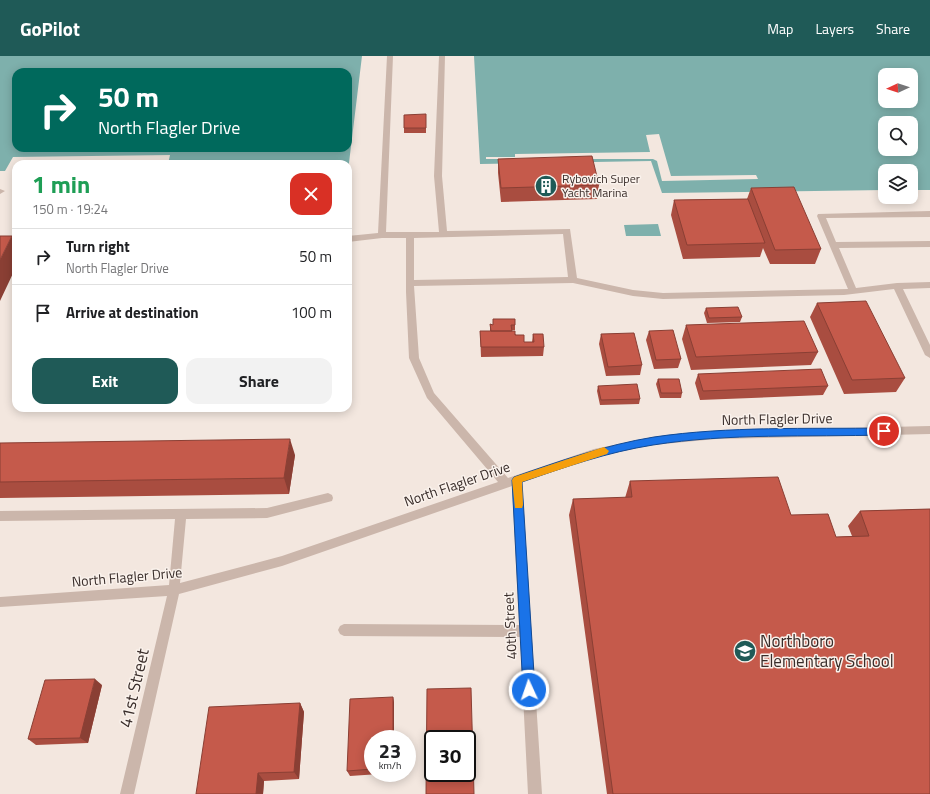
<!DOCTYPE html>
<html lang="en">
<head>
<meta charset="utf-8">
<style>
  :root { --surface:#fff; --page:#f2f2f2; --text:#202124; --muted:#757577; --line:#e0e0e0; --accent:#1f5a57 }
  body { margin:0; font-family:"Titillium Web",sans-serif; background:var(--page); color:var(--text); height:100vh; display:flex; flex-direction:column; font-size:15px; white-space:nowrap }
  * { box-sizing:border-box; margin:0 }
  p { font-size:13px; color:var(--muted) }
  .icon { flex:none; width:22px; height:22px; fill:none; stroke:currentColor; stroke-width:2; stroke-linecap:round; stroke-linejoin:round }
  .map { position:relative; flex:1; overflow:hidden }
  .drawer { position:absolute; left:12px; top:104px; width:340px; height:252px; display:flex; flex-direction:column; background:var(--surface); border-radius:12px; box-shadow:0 2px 10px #0003 }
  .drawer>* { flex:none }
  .hud { position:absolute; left:12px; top:12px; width:340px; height:84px; border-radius:12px; box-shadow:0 2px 10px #0003; background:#00695c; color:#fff; overflow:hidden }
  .needle { width:26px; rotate:267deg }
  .tools { position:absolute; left:878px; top:12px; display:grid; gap:8px }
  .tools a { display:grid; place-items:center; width:40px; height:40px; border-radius:8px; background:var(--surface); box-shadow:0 2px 10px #0003; font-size:20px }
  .speed { position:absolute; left:364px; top:674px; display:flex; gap:8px; font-size:20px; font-weight:700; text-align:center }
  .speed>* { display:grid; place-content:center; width:52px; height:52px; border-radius:50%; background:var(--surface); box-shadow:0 2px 10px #0003; line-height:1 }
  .speed small { font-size:10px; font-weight:400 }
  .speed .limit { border:2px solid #111; border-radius:6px; background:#fff; color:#111 }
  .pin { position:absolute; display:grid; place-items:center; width:34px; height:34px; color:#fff; margin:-17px; border:2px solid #fff; border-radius:50%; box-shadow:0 1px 4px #0007 }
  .me { position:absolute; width:44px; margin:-22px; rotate:357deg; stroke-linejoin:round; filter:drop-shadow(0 0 3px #0008) }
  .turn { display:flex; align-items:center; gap:14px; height:84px; padding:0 20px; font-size:18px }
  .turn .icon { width:52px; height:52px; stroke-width:2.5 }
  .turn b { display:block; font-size:28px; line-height:34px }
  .round { display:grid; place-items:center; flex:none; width:42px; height:42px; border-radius:12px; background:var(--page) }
  .headline { display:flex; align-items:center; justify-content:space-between; height:68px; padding:0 20px }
  h1 { font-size:24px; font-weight:700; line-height:30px; color:#1e9e55 }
  .action { display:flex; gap:8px; margin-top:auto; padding:8px 20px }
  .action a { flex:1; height:46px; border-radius:12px; background:var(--accent); color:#fff; font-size:16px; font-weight:700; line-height:46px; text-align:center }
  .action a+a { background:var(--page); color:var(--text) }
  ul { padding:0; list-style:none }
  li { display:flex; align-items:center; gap:12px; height:56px; padding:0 20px; border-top:1px solid var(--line) }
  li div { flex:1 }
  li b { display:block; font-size:15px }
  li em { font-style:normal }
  header { display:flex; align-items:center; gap:24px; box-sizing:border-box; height:56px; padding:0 20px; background:var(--accent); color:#fff }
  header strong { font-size:19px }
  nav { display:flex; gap:22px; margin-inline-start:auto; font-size:14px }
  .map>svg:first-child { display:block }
  .water { fill:#7eb0ac; fill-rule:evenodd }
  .pier { fill:#f3e7df }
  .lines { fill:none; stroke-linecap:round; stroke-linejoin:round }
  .minor { fill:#cbb6ab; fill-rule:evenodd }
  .wall { fill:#a94d40 }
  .shaded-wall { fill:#8a3f34 }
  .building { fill:#c55a4b; stroke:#8a3f34; fill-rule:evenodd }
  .route { fill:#1a73e8; stroke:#114b97 }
  .slow { fill:#f59e0b }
  .labels { text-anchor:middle; stroke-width:3; stroke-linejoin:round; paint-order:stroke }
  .far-poi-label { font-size:12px; fill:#392d2a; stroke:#faf2ec; text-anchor:start }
  .street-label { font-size:14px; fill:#392d2a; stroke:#faf2ec }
  .near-poi-label { font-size:17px; fill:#392d2a; stroke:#faf2ec; text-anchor:start }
  .near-street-label { font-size:17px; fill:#392d2a; stroke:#faf2ec }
</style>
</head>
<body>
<header>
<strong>GoPilot</strong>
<nav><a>Map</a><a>Layers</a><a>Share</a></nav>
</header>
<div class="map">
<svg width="930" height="738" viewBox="0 0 930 738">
  <rect width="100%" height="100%" fill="#f3e7df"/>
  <path class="water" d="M0,0H362L348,115V108H168L170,99L13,101L5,115H0ZM16,16H348V92H16Z
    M474,0H930V134H911V115H885V134L662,137L651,105L480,108ZM885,19H911V45H885ZM885,67H911V93H885Z
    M658,168L661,180H626L624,169Z"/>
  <path class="pier" d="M659,78L671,120L756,119L758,123L662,125L657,105L653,103H486V101H515V98L650,96L646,79Z"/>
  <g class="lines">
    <path class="minor" d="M387,0H393L386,176H439L434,120L439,0H445L442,120L447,175L570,173L577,222L633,234L663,237L848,233L817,160L818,158L930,155V161L826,162L836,186L930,185V191L839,192L856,232L897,227L930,226V232L903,233L930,289V302L925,299L894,233L844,239L663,243L633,240L573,227L414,230L419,302L434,337L508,422L594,393L653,381L716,375L930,370V378L716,383L653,389L594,401L522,426L542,738H528L520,581L344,580L340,578L338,574L340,570L344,568L519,569L512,430L282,510L179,538L134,738H120L167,540L0,551V541L169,529L175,463L0,465V455L267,452L328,437L332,439L333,442L332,445L267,462L186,463L180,527L282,500L498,426L427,342L409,302L406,236V182H382L348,186V180L378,177ZM563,178L568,221L414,224V182Z
      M0,133L5,135L0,138Z"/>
  </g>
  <path class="wall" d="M426,58V77H404V72Z
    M498,103L599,129L597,143L501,146L498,117Z
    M751,132L821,193L815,208H770L763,192L760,201L683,203L671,159L674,144L747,143Z
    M817,247L905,322L896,336L844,338L810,261Z
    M706,252L742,261L740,266L707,267L704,257Z
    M493,263L515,269V274H512V275L524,286H532L533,278L544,291L543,300L481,301L480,275H490V268L493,269Z
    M686,269L818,296L811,309L691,314L682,283Z
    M649,275L681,303L678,312L654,313L646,284Z
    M601,278L642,309L640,319L606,320L599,288Z
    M698,318L828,330L823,339L700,344L695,327Z
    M658,323L682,337L681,342H660L656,328Z
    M598,330L640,343L639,348L600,349L597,335Z
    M0,387L295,399L289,438L0,442Z
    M630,425L791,459L836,481L852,480L848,470L860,455L930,453V738H607L569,459L573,443L625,442Z
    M102,629L88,687L36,689L28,683Z
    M393,641L394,647V683H373V717H394L350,720L347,715Z
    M300,647L304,656L299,723L264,725L263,738H196Z"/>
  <path class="shaded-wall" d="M12,180L16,187V211L0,245V204Z
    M290,383L295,399L289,438L284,422Z
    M95,623L102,629L88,687L80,682Z
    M393,641L394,647V683H393Z
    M300,647L304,656L299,723L294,716Z
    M258,717L264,725L263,738H256Z"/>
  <path class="building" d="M426,58V72H404V59Z
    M592,100L599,129L501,132L498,103Z
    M794,131L821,193L775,194L751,132Z
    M748,143L765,187L687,189L674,144Z
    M0,180H12L0,204Z
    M866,245L905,322L852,324L817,247Z
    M738,251L742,261L709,262L706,252Z
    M493,263H515V269H511L512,275H491L490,268L493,269Z
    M804,265L818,296L696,301L686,269Z
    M673,274L681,303L656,304L649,275Z
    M480,275H515V279H524V286H534L533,278H543L544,291H481Z
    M634,277L642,309L608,311L601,278Z
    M821,313L828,330L703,335L698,318Z
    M658,323H679L682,337H661Z
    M637,328L640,343L601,344L598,330Z
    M290,383L284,422L0,426V387Z
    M778,421L791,459L828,458L836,481L869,480L860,455L930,453V738H613L573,443L632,441L630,425Z
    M95,623L80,682L28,683L45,624Z
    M471,632L474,738H426L427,633ZM433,683H467V717H433Z
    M393,641V683H373V713L347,715L350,643Z
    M300,647L294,716L258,717L256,738H196L209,651Z"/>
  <path class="route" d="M884,372L889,375L884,379C808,381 729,377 653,389C608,396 565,411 522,426L535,634L533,638L529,640L525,638L523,634L512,424L514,421C560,405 605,389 654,381C729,370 808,373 884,372Z"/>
  <path class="slow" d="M604,391L609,395L607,398L522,426L523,449L522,452H515L512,424L514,421Z"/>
  <defs>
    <g id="building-disc" transform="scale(1.15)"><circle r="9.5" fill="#1f5a57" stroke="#faf2ec"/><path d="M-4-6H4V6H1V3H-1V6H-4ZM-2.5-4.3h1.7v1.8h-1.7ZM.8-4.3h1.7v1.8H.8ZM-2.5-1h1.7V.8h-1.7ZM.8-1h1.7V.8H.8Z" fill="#fff"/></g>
    <g id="school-disc" transform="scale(1.15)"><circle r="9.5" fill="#1f5a57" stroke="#faf2ec"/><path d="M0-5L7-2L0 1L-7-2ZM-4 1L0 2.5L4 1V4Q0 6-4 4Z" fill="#fff"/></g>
  </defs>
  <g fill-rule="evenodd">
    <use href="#building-disc" x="546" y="130"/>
    <use href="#school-disc" x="745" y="595"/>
  </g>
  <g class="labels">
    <g class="far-poi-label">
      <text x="562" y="127">Rybovich Super<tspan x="562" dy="14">Yacht Marina</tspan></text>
    </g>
    <g class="street-label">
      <text transform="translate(777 363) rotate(-1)" y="5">North Flagler Drive</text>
      <text transform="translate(457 428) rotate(-19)" y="5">North Flagler Drive</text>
      <text transform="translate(127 521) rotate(-5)" y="5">North Flagler Drive</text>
      <text transform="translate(510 570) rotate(-93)" y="5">40th Street</text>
    </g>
    <g class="near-poi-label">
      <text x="760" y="591">Northboro<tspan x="760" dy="20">Elementary School</tspan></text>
    </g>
    <g class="near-street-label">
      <text transform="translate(134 632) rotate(-77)" y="6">41st Street</text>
    </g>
  </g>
</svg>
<div class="tools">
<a><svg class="needle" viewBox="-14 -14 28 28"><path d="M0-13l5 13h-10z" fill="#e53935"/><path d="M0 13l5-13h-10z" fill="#757577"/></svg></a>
<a><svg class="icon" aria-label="search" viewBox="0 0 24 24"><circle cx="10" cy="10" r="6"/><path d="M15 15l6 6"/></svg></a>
<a><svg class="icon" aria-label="layers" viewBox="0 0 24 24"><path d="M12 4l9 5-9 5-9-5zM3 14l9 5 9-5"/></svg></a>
</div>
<div class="speed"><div>23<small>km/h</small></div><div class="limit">30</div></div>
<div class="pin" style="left:884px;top:375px;background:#d93025"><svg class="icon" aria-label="arrive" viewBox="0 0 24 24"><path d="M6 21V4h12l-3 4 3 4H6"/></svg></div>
<svg class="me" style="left:529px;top:634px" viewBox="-20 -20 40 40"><circle r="17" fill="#1a73e8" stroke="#fff" stroke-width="3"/><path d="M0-11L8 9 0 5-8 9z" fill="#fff"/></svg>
<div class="hud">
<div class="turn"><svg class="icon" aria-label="right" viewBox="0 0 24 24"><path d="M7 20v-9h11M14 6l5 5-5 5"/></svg><div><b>50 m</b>North Flagler Drive</div></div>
</div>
<section class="drawer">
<div class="headline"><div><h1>1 min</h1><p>150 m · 19:24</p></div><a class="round" style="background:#d93025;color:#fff"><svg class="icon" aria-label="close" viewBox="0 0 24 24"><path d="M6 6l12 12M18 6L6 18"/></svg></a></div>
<ul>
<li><svg class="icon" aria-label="right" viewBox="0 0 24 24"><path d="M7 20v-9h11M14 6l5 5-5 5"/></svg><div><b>Turn right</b><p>North Flagler Drive</p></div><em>50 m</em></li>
<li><svg class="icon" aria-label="arrive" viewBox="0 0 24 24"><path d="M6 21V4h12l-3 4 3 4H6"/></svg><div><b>Arrive at destination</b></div><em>100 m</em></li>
</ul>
<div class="action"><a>Exit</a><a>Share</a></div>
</section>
</div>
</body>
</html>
